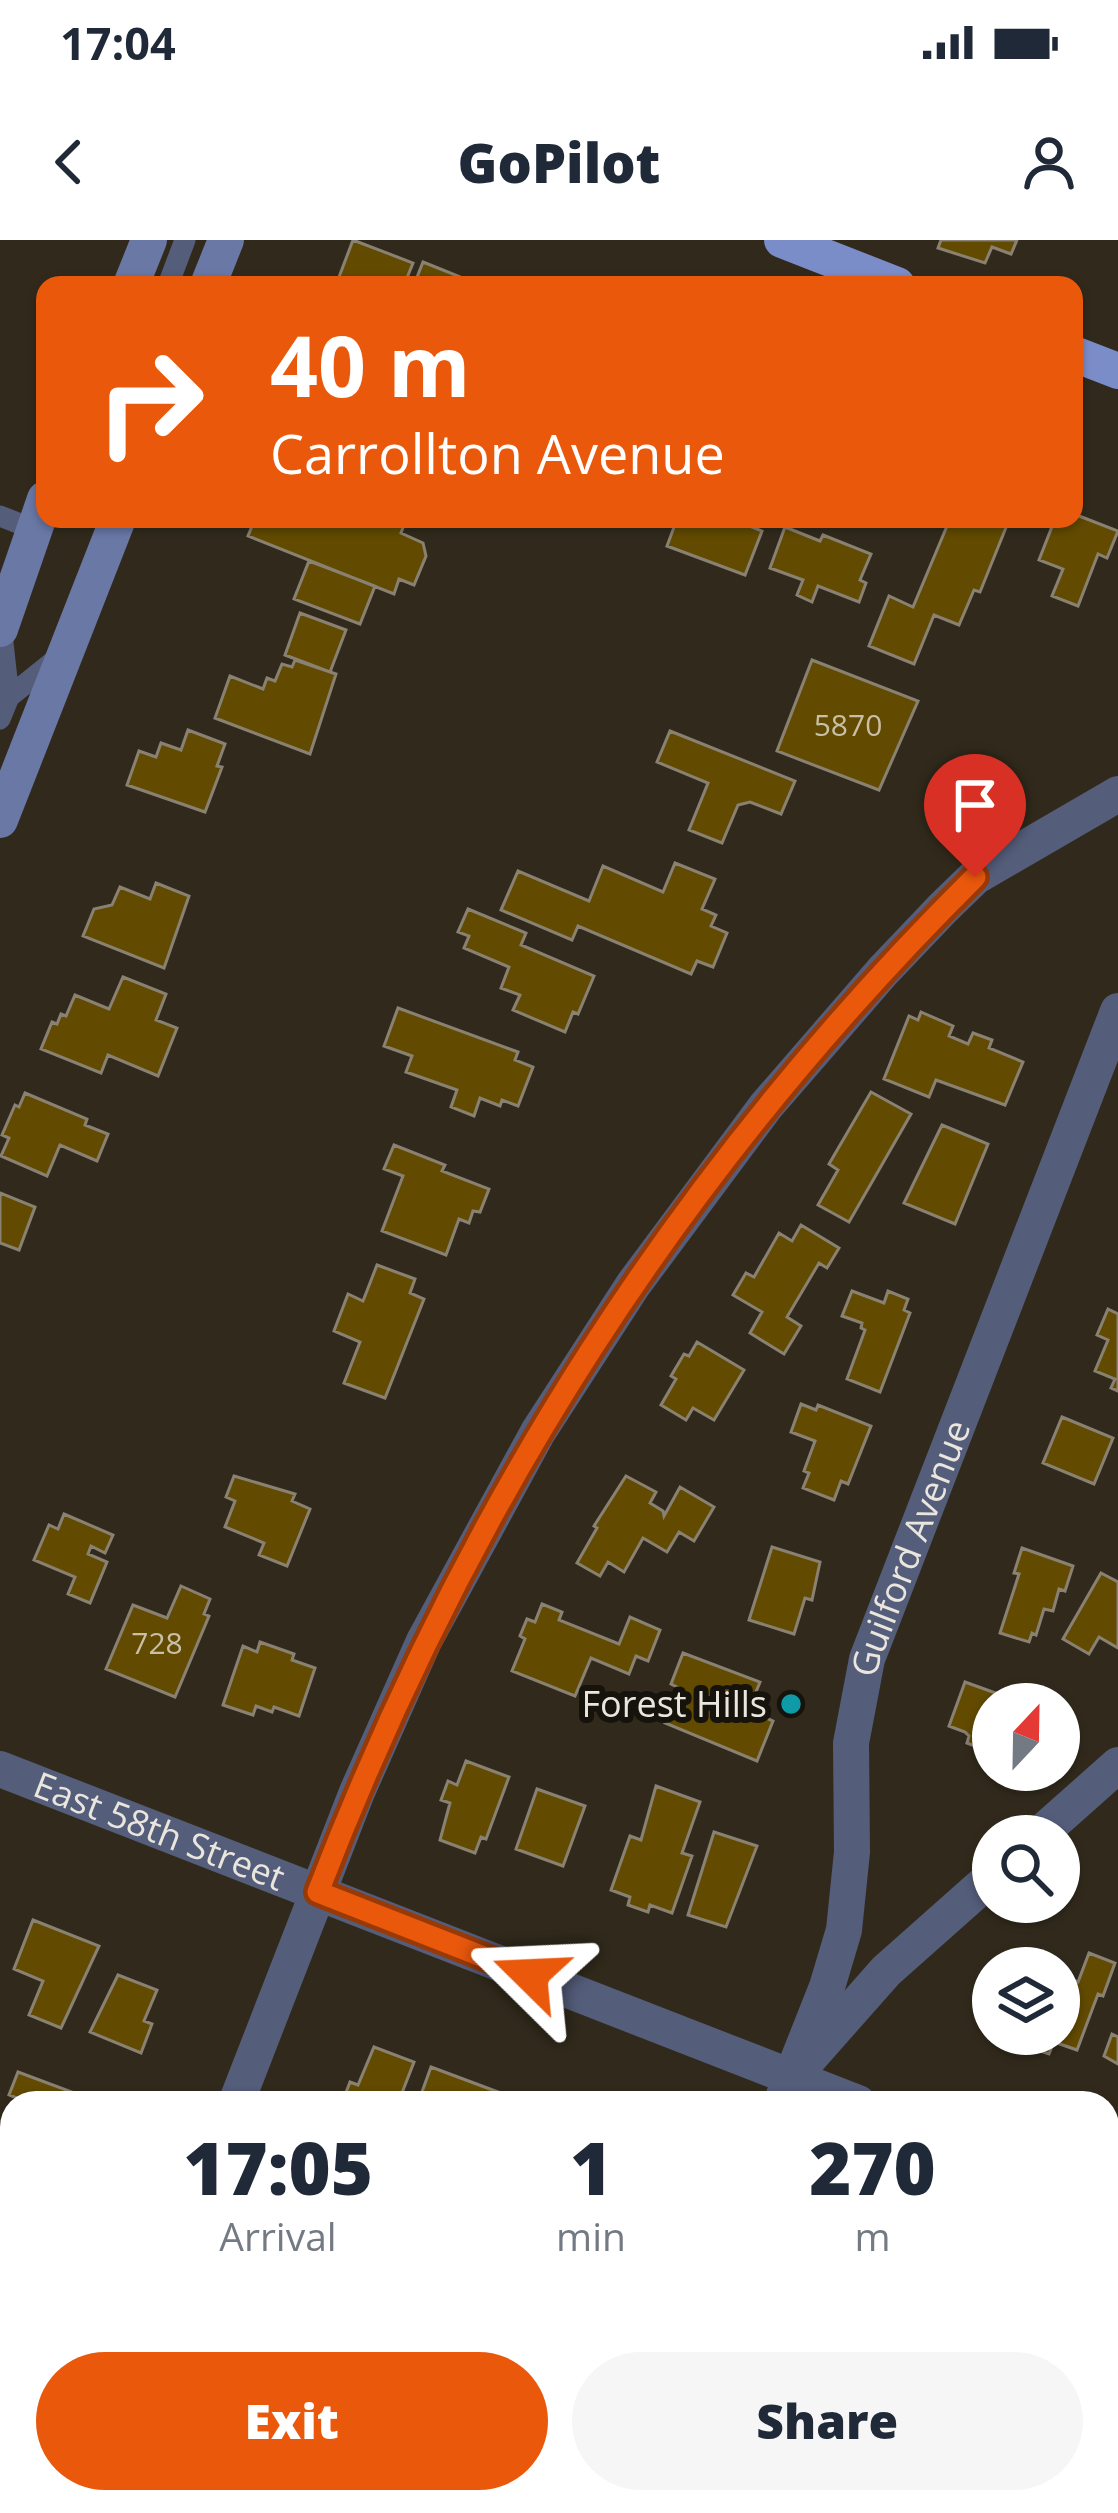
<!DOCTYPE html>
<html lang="en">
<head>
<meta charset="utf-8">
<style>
  :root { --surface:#fff; --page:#f6f6f7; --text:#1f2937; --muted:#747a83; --accent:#ea580c }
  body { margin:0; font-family:"Open Sans",sans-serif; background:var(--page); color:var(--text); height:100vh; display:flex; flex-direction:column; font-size:45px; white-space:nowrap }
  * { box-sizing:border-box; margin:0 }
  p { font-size:39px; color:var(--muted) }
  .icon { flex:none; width:66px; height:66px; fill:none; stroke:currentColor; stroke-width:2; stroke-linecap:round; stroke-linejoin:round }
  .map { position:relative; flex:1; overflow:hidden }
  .panel { position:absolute; left:0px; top:1851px; width:1119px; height:423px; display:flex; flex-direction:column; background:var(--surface); border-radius:36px 36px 0 0; box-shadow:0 3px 9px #0004 }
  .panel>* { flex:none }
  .hud { position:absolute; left:36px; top:36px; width:1047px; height:252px; border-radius:24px; box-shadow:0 3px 9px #0004; background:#ea580c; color:#fff; overflow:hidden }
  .needle { width:78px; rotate:22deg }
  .fabs { position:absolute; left:972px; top:1443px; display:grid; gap:24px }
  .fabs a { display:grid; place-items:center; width:108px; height:108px; border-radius:50%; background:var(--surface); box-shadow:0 3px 9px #0004; font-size:60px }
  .pin { position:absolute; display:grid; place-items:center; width:102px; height:102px; color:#fff; margin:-123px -51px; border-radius:50% 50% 50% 0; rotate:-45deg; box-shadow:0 0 12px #0007 }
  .pin .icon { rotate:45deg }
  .me { position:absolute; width:132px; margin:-66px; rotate:291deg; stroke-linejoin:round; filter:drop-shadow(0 0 9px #0008) }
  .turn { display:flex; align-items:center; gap:42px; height:252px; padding:0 36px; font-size:54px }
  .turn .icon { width:156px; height:156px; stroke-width:2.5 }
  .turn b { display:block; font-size:84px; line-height:102px }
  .eta { display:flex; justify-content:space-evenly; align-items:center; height:204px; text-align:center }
  .eta b { font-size:72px; font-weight:800; line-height:84px }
  .cta { display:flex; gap:24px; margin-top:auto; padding:24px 36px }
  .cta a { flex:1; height:138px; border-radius:72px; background:var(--accent); color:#fff; font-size:48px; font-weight:800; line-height:138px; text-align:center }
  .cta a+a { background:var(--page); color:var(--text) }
  .status { display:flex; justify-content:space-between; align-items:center; height:84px; padding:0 60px; background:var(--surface); direction:ltr }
  .status svg { height:33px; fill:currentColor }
  header { display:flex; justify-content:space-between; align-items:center; height:156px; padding:0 36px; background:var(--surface); font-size:54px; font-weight:800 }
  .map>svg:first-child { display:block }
  .building { fill:#624a01; stroke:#898171; stroke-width:3 }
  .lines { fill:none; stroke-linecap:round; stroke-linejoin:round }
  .lane { stroke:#545d7a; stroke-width:21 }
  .street { stroke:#545d7a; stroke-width:36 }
  .secondary { stroke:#6a78a6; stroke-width:36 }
  .primary { stroke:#7b8dc8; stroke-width:36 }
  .route-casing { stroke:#983908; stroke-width:30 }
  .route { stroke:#ea580c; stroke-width:21 }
  .culture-dot { fill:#0f9aa8; stroke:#16130d; stroke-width:4.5 }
  .labels { text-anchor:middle; stroke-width:12; stroke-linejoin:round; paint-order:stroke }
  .number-label { font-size:30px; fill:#c8bfa6 }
  .street-label { font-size:36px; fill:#eae6dd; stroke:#16130d }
  .poi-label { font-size:36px; fill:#eae6dd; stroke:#16130d; text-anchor:end }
</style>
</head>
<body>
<div class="status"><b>17:04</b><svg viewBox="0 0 49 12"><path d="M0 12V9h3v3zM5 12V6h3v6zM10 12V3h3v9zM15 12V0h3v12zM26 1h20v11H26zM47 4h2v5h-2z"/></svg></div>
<header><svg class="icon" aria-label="back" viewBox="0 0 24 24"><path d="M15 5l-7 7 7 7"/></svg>GoPilot<svg class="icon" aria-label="person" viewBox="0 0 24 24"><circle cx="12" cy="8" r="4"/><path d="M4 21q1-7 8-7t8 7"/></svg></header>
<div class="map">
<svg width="1118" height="2273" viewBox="0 0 1118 2273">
  <rect width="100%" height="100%" fill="#312a1c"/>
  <path class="building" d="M353,0L413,23L404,45H336Z
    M941,0H1017L1011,14L992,7L985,23L938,8Z
    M423,22L463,38L460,45H414Z
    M1074,274L1118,291L1107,318L1098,314L1078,366L1052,356L1063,329L1039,320L1055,279H1074Z
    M255,279H406L401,293L423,303L426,316L414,345L399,339L394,354L248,296Z
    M677,279H743L742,283L762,291L745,335L667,306Z
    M950,279H993L1007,285L980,352L974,350L959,385L934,375L914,424L869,406L889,356L913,367Z
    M785,287L820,301L823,295L871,314L860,340L866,343L859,362L818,346L812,362L797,355L803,340L770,328Z
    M309,321L375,346L360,384L294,359Z
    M300,373L346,390L330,432L285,415Z
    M295,420L336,434L310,514L215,478L230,436L263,449L267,438L275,441L282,424L292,427Z
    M812,420L918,461L879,550L777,511Z
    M188,490L225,504L217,526L222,527L205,572L127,545L139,511L156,517L161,503L181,510Z
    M670,491L795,541L781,574L750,562L738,565L722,603L689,590L708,543L657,522Z
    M675,623L715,639L702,669L716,675L711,686L727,693L713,727L697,721L691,734L578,686L572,700L501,670L518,631L589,661L603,626L663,652Z
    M156,643L189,656L164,728L83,696L94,669L112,665L120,647L150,659Z
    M468,669L526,693L521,705L594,736L578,774L573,772L565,792L513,770L520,755L501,748L509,727L464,708L469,696L458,692Z
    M123,737L166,754L156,780L177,788L158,836L108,815L101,833L41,809L52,782L57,784L61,774L66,776L75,755L109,769Z
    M398,768L518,812L515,820L533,827L518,866L502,860L500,866L480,858L474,876L451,867L457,850L406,832L412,816L384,806Z
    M921,772L953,786L949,796L968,804L973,793L992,800L989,808L1023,822L1005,865L936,840L929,857L884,839L909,776L918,780Z
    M871,852L911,874L849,982L818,965L838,930L829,924Z
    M25,853L87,879L85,885L108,894L97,921L60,905L47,936L1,916L9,898L2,895L15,865L19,867Z
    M942,885L988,904L955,984L904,963Z
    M394,905L445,925L442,931L489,949L480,972L473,971L469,983L459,979L446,1015L382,991L403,936L384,929Z
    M0,953L35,967L19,1010L0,1003Z
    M801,985L839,1008L827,1028L819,1023L787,1077L801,1086L784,1114L750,1093L762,1072L733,1055L746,1033L754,1037L779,993L792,1001Z
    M377,1025L415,1039L410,1053L424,1059L385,1158L344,1143L360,1102L334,1091L348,1054L363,1061Z
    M852,1051L884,1063L888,1051L908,1059L904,1070L910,1073L880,1152L847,1139L865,1090L861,1088L862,1083L842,1076Z
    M1108,1069L1118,1074V1151L1111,1148L1115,1139L1095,1131L1108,1100L1097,1095Z
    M697,1102L744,1130L714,1180L693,1168L686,1180L661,1165L676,1139L671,1136L684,1114L689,1116Z
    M801,1164L816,1170L818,1165L871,1186L848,1244L841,1241L834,1260L803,1248L809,1233L804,1231L815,1201L791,1192Z
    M1062,1177L1113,1198L1094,1244L1043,1223Z
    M234,1236L295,1254L292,1261L310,1269L287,1326L259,1315L264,1303L225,1287L235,1261L226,1257Z
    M626,1236L656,1252L650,1263L663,1271L664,1276L680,1247L714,1267L694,1301L679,1292L667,1312L643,1298L624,1332L608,1322L600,1336L577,1323L597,1288L594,1286Z
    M64,1274L113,1295L105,1313L91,1306L88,1314L107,1322L90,1363L68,1354L75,1337L34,1320L49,1285L58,1289Z
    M772,1307L820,1322L812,1360L805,1358L794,1394L749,1380Z
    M1022,1308L1073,1326L1065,1351L1059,1349L1053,1371L1044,1369L1036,1395L1032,1393L1029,1402L1000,1393L1019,1334L1014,1333Z
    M1101,1333L1118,1342V1408L1099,1397L1089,1414L1063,1399Z
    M181,1346L210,1359L204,1374L209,1376L175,1457L106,1429L133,1365L167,1378Z
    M542,1364L562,1372L559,1380L619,1404L630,1377L660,1390L648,1421L636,1416L629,1434L591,1418L575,1456L512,1431L525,1399L520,1396L527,1379L535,1382Z
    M260,1402L294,1414L292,1420L315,1428L299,1476L274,1467L272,1472L256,1466L253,1475L223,1465L243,1406L257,1412Z
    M683,1413L760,1442L751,1464L745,1462L743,1468L773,1481L757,1521L665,1483L679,1448L671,1444Z
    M965,1442L1026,1464H993V1505L987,1502L985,1510L967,1503L969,1496L965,1492L949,1486Z
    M466,1521L509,1537L486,1599L481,1597L475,1613L440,1600L450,1563L441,1560L448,1541L457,1545Z
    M656,1546L700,1562L682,1613L692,1616L672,1673L650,1665L648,1672L628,1665L630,1657L611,1650L630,1596L641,1600Z
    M537,1549L585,1566L563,1626L516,1609Z
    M714,1592L757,1606L726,1687L688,1675Z
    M33,1680L99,1706L61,1788L29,1775L43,1741L14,1729Z
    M1089,1713L1115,1723L1103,1756L1098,1754L1077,1810L1054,1802L1049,1814L1028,1807L1034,1794H1059V1735L1078,1742Z
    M118,1735L157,1750L144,1781L152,1784L141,1813L90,1792Z
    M1112,1794L1118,1797V1824L1104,1816Z
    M374,1807L414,1822L398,1863H342L350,1842L358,1845Z
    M431,1827L506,1855L503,1863H418Z
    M18,1832L88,1858L86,1863H30L9,1855Z
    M0,1939L12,1944L9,2019L0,2015Z
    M1107,2098L1118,2102V2139L1107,2135Z
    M191,2262H217L214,2269L223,2273H186Z
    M440,2262H506L501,2273H436Z
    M968,2262H1019L1025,2273H957L970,2266Z"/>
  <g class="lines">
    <path class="lane" d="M168,45L185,0
      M0,276L33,289
      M9,457L60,416
      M0,479L9,457L1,385"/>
    <g class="street">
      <path id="s1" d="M0,1529L858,1863"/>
      <path d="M1038,1596L1118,1525"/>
      <path d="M810,1817L886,1731L993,1636"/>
      <path d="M236,1863L357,1552L424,1401L538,1192L633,1045L766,866L883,731L943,668L975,637L1118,554"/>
      <path id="s2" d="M781,1863L827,1747L844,1690L852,1612L851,1503L867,1419L1118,771"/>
      <path d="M1107,1960L1118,1965"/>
      <path d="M77,2273L82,2262"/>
      <path d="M620,2273L624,2262"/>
    </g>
    <path class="secondary" d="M131,45L149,0
      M208,45L226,0
      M0,389L45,259
      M0,580L118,279"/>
    <path class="primary" d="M782,0L897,45
      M1074,114L1118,131"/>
  </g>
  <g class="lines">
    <g class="route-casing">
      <path id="route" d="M530,1735L318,1652C468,1263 678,932 975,637"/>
    </g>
    <use href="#route" class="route"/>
  </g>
  <circle class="culture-dot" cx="791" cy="1464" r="12"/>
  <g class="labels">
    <g class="number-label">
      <text x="848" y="496">5870</text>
      <text x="157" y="1414">728</text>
    </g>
    <g class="street-label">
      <text dy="13" stroke="none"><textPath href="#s2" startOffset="576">Guilford Avenue</textPath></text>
      <text dy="13" stroke="none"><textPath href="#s1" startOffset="171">East 58th Street</textPath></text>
    </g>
    <g class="poi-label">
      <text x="767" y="1477">Forest Hills</text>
    </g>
  </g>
</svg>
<div class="fabs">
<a><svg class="needle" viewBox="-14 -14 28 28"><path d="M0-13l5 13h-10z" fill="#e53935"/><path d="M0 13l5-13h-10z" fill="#747a83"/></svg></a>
<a><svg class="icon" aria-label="search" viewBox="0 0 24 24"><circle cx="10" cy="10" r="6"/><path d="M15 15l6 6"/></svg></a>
<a><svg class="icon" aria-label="layers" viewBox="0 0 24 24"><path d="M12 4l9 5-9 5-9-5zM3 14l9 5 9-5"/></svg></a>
</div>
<div class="pin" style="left:975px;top:637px;background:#d93025"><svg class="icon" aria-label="arrive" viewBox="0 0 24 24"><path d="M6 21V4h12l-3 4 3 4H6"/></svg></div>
<svg class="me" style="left:530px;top:1735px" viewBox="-20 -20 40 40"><path d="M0-17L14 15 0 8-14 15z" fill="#ea580c" stroke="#fff" stroke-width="4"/></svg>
<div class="hud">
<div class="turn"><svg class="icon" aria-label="right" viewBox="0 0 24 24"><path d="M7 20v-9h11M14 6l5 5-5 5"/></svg><div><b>40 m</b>Carrollton Avenue</div></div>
</div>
<section class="panel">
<div class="eta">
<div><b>17:05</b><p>Arrival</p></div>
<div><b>1</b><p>min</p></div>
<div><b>270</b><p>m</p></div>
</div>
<div class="cta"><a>Exit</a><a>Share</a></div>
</section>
</div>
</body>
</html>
